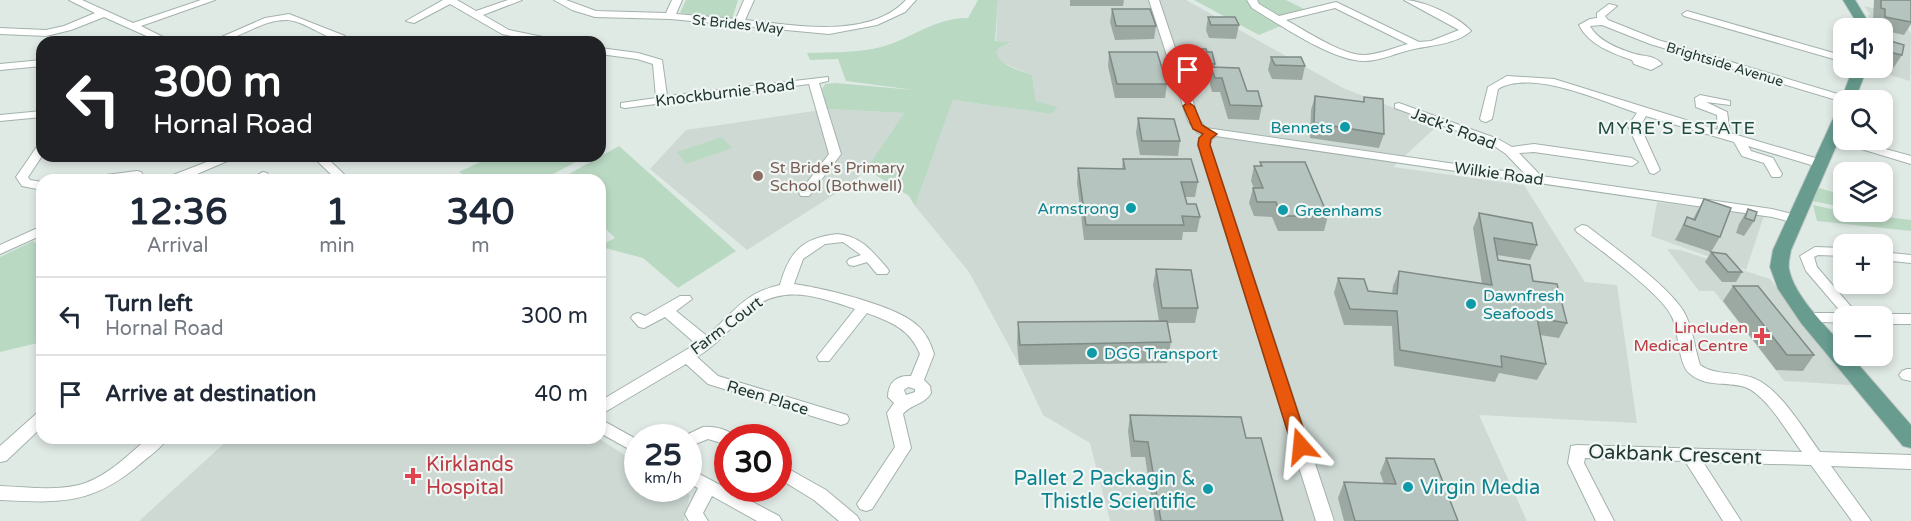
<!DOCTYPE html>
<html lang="en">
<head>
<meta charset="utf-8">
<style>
  :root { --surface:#fff; --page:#f6f6f7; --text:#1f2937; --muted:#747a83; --line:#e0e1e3 }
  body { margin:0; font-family:"Varela Round",sans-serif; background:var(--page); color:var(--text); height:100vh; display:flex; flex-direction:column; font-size:22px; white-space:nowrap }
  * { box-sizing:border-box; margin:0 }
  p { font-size:20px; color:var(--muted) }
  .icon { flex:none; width:33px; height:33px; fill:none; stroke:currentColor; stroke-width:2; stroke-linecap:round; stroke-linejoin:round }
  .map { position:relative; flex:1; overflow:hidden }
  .panel { position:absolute; left:36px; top:174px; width:570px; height:270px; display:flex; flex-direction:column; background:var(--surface); border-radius:18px; box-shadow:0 3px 9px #0003 }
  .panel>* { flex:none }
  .banner { position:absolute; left:36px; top:36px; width:570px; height:126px; border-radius:18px; box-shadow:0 3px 9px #0003; background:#202124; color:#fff; overflow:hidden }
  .controls { position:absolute; left:1833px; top:18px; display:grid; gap:12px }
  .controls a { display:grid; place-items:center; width:60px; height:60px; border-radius:12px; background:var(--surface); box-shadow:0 3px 9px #0003; font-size:30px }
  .speed { position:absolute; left:624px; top:424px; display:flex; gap:12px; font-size:30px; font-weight:700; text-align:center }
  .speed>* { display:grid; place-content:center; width:78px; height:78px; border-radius:50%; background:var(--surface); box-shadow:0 3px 9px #0003; line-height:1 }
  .speed small { font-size:15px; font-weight:400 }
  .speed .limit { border:9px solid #d22; background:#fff; color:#111 }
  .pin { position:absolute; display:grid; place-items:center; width:51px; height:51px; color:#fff; margin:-62px -26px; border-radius:50% 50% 50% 0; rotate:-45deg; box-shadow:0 0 6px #0007 }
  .pin .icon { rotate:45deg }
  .me { position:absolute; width:66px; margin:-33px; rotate:342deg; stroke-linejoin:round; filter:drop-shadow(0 0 4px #0008) }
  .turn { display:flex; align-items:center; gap:21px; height:126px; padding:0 18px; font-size:27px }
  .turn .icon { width:78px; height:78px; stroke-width:2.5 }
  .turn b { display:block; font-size:42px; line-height:51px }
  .eta { display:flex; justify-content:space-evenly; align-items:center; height:102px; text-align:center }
  .eta b { font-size:36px; font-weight:700; line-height:42px }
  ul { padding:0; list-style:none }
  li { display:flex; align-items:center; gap:18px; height:78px; padding:0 18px; border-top:2px solid var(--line) }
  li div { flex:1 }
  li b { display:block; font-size:22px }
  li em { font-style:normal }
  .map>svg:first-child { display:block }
  .built { fill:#ced9d4 }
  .green { fill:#bad9c3 }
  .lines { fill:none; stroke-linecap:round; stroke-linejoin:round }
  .minor-casing { stroke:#a3b1ac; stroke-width:2 }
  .major-casing { stroke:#c1c7c6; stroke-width:2 }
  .minor { fill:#fff; fill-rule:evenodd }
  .major { fill:#679c8f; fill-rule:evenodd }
  .wall { fill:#9ca9a3 }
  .shaded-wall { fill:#7f8985 }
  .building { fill:#b5c4be; stroke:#7f8985; stroke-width:1.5 }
  .route { fill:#ea580c; stroke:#983908; stroke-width:1.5 }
  .culture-dot { fill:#0f9aa8; stroke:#f0f6f3; stroke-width:2 }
  .education-dot { fill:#8d6e63; stroke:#f0f6f3; stroke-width:2 }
  .health-dot { fill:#e0444e; stroke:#f0f6f3; stroke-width:2 }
  .labels { text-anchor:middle; stroke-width:4.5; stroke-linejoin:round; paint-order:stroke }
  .far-street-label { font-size:14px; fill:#223833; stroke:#f0f6f3 }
  .street-label { font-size:16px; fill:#223833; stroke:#f0f6f3 }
  .culture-label { font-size:16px; fill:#0d838f; stroke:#f0f6f3; text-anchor:start }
  .education-label { font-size:16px; fill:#785e54; stroke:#f0f6f3; text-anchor:start }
  .health-label { font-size:16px; fill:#be3a42; stroke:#f0f6f3; text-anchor:end }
  .neighbourhood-label { font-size:18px; letter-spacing:1.5px; fill:#1f493f; stroke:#f0f6f3 }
  .near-street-label { font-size:20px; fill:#223833; stroke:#f0f6f3 }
  .near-health-label { font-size:20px; fill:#be3a42; stroke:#f0f6f3; text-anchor:start }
  .near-culture-label { font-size:20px; fill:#0d838f; stroke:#f0f6f3; text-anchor:end }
</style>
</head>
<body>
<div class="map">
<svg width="1911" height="521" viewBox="0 0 1911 521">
  <rect width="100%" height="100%" fill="#e0eae5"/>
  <path class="built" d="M998,0H1186L1343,88L1438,125L1393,167L1524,185L1585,282L1617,285L1637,423L1479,415L1527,521H1110L1090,443L1043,415L1022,370L969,272L915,206L953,100L1051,114L1057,107L1036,101L1032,75L1003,63L998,59L996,53L999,48L1011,43L996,42Z
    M1864,6L1911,17L1908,28L1911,34L1910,81L1870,69L1882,68V28H1875L1868,16L1870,14Z
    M827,109L904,113L866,169L854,182L747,250L650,169L686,130Z
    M1657,202L1764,216L1746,270L1651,236Z
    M1667,249L1680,250L1770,279L1855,384L1850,385L1784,381L1714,291H1699Z
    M230,438H598L637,463L638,489H680L690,495L684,521H139Z"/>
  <path class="green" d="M686,0H738L732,19L680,13Z
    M978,0H998L995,41L1012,42L999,48L996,53C1002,67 1019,70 1032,75L1036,101L1058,107L1051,114L953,100L915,206L909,196L866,169L904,113L827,109L822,89L825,84L836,83L914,90L846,81L838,59L810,60L807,53C832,52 858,53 881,47C911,39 936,17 968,18Z
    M1194,0H1286L1304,9L1274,20L1283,25L1259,35Z
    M722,137L732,148L686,164L677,152Z
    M619,146L736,251L678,288L643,258L605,248L600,251V246L615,238L602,225H600V180H558Z
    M493,156H587L542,180H471L459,172Z
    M1819,188L1843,195V207L1812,201Z
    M1813,205L1845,212L1911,220V231L1817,221Z
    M33,241L42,248V342L0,352V257Z"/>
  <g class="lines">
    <g class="minor-casing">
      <path id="minor" d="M69,0H82L133,23L201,0H215L141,26L173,42H160L104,17L71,30L46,36L0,34V28L46,30L64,26L95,13Z
        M443,0H457L476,11L508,0H522L483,15L509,30L557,40L558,42H539L502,34L450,4L414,23L406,21Z
        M554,0H566L596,11L666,13L672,0H682L676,14L736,19L744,0H754L745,20C793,25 869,40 906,0H916L905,12L877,25L829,34L670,19L595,17L572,10Z
        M1149,0H1159L1199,120L1206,128L1525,174L1506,154L1490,143L1395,108V104L1399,103L1498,139L1512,147L1534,144L1632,158L1638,162L1632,166L1534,152L1519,153L1541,176L1772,209L1800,216L1801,219L1795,223L1772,217L1216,136L1211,140L1210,145L1334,521H1316L1198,145L1199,138L1203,135L1198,133L1188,121Z
        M1247,0H1257L1259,4L1279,16L1336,2L1419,42L1431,41L1459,30L1404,0C1423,0 1459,17 1471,31C1456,44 1433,45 1414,49C1398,52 1381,61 1365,61C1333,62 1279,24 1252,8ZM1335,8L1408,44C1394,48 1379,54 1365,55C1343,56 1306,31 1286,20Z
        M1609,4L1617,6L1605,16L1608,20L1658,40L1851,98L1853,100H1844L1843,102L1650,44L1602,25L1590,26C1598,41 1619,49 1635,54C1646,57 1654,55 1662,64L1651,70L1634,64L1632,60C1612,53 1589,45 1579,25L1590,19L1597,18V13Z
        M1687,11L1844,56V62L1684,16L1682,14Z
        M289,14L345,36L348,42C328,42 307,21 287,20C260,19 238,42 210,42L265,18Z
        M600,48L638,53L662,60L667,96L828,77V81L819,83L841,154L809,196H801L799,193L829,154L809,84L625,108L621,107V103L656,98L653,64L637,59L600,54Z
        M42,60V66L0,70V64Z
        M1507,76L1554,79L1718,130L1717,115L1696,107L1695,98L1700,95L1730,101V105L1706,102L1727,112L1730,133L1822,160L1824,163L1818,167L1748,146L1751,151L1773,158L1782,174L1780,177H1772L1764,163L1742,156L1734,142L1646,116L1640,126L1660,170L1654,174L1650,173L1628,126L1637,113C1601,101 1533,69 1498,89L1492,119L1486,122L1482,121L1480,119L1488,87Z
        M42,111V117L0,121V115Z
        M1832,134L1844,137V140H1853L1911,156V164L1828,139L1826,137Z
        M42,143V156L28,177L30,180L42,182V190L22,186L16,177L38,145Z
        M222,156H239L183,180H166L168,177Z
        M312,156H325L350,180H337Z
        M137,171L141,172L143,175L141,178L127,180H92L98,176Z
        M263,172L267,173L269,176L267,179L248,180Z
        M1582,225L1587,226C1610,244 1676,291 1686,316C1693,331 1695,349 1700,365C1716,376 1735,371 1753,378C1780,388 1803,429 1820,452L1911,455V469L1831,466L1871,521H1852L1811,465L1703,462L1741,521H1723L1685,461L1585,458L1584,463L1614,521H1596L1568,463L1571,446L1577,445L1802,452C1788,434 1767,395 1745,387C1726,381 1706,388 1689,373C1678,363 1679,331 1672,317C1662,294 1599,249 1577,232L1575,229Z
        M42,226V235L0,254V245Z
        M837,234C861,236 872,251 887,268L889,271L887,274H877L867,262L854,266L849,265L847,262L849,259L861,255L843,242L825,244L803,259L794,284C823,288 898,306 918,326C926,333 931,344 934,354L924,380L930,386L931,393C924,405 911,404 903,414L911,448L872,509L866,511L860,509L857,504L895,447L887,413L894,403L888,397C888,383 896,375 911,376L920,354C910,329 891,322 867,313L829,361H819L817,357L855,309C814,295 777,282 742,317C727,332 716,345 697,357L718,376L847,415L849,419L847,423L841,425L708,384L686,364L600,415V401L696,344L665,317L644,328L639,327L631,318L633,315L638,313L645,316L680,296H690L692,299L676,311L707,336C733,314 743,293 780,285C789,252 802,238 837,234ZM908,387L915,389V392L906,395L904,390Z
        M1815,247L1844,248V256L1818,255L1814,257L1817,267L1859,316H1844V323L1803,321L1801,318L1803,315L1808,313H1842L1806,271L1800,256Z
        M1882,252L1911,255V263L1882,260Z
        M1882,314H1911V324H1882V316H1876Z
        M1907,369H1911V381L1902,379L1899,375L1902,371Z
        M42,412V427L6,461L0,462V446L36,414Z
        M600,419L638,440V454L600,433Z
        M703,427C714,426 729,429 736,438H728V445L708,439L688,447V438L682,437Z
        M148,438H167C162,448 149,456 140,464C92,505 60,503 0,500V486C26,487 54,491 79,485C106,478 128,455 148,438Z
        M778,463L826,490L857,516L860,521H839L814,500L778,478Z
        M688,468L779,516L782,521H757L712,496L703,513L708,521H689L685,514L698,488L688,483Z"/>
    </g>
    <g class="major-casing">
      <path id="major" d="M1843,0H1855L1872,28H1860Z
        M1853,68H1867L1855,100H1844L1843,103L1841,100Z
        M1844,106V128L1791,250C1790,256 1788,263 1789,269C1794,296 1826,326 1844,347V356H1851L1911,425V448L1903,446L1801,323L1778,289L1770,267L1773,250L1837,110Z"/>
    </g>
    <use href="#minor" class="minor"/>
    <use href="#major" class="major"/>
  </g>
  <path class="wall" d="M1070,0H1124L1123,6H1070Z
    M1874,0H1911V24L1904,35L1882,30V28H1877V20H1873Z
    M1112,9L1156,26L1154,39L1115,40L1110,22Z
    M1208,17L1239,25L1236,39L1209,38L1206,30Z
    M1887,40L1902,55L1890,73L1873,68H1882V47Z
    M1192,49L1207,52L1215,64V67L1247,91L1262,106L1259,120L1228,119L1220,92H1212L1209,81L1210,77H1194L1190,63Z
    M1109,52L1167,84L1165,98H1115L1108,66Z
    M1271,57L1305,66L1302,80L1272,79L1268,70Z
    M1315,96L1363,102L1364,97L1384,134L1379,148L1310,138L1311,110Z
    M1138,118L1180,141L1178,156L1140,155L1136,133Z
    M1123,159L1198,182L1195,197H1185L1187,204L1200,217L1197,232H1183L1182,240H1084L1077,183L1078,168L1122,169Z
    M1260,162L1328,216L1324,231H1278L1272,217L1254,216L1249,203L1253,188H1254L1251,181L1254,166H1260Z
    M1704,199L1720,237L1711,252L1675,240L1687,217L1693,219Z
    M1748,209L1754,221L1744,236L1736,233L1739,224Z
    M1479,213L1537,245L1530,260L1497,255L1498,260L1533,281L1567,323L1559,338L1540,335L1546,364L1537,380L1499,373L1495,382L1394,366L1392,326L1344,325L1334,293L1338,278L1368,291L1392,294L1393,286L1399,271L1482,284L1473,228Z
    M1711,252L1742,272L1736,282H1722L1705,262Z
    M1156,269L1198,308L1195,323H1167L1171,342L1167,363L1019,365L1017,343L1018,322L1159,321L1153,285Z
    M1733,286L1814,355L1803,371L1776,370L1723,301Z
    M1130,415L1246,438L1283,521H1155L1145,457H1131L1128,431Z
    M1386,458L1458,521H1344L1338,498L1344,482L1384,484L1380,473Z"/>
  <path class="shaded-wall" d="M603,228L606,239L600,242V230Z"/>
  <path class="building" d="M1881,0H1911V22L1885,17V9L1881,8Z
    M1112,9H1150L1156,26H1116Z
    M1208,17H1235L1239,25H1211Z
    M1887,40L1904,45L1902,55L1884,51Z
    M1192,49H1206L1207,52H1212L1215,64L1196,63Z
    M1109,52H1157L1167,84H1117Z
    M1271,57H1301L1305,66L1275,65Z
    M1211,67L1239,68L1247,91H1258L1262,106L1230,105L1222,78H1215Z
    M1315,96L1364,102V97L1383,99L1384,134L1314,123Z
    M1138,118L1174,119L1180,141H1142Z
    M1123,159H1191L1198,182H1181L1187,204H1196L1200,217L1182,216L1184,225H1086L1078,168L1125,169Z
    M1260,162H1305L1328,216H1281L1276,202H1257L1253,188H1263L1254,166H1262Z
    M1704,199L1731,208L1720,237L1684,225L1687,217L1695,220Z
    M1748,209L1757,212L1754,221L1745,218Z
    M1479,213L1532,223L1537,245L1494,238L1498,260L1530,265L1533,281L1557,284L1567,323L1537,318L1546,364L1501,356L1502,367L1400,350L1397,311L1350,309L1338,278L1364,279L1368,291L1397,294L1399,271L1492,285Z
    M1711,252L1726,254L1742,272H1728Z
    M1156,269L1191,270L1198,308H1162Z
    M1733,286H1758L1814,355H1787Z
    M1167,321L1171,342L1020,345L1018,322Z
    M1130,415L1241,417L1246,438H1261L1283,521H1161L1148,442L1134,441Z
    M1386,458L1434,459L1458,521H1355L1344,482L1396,484Z"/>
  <path class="route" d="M1188,102L1194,106L1202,125L1217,134L1211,139L1210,145L1309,446L1307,451L1301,452L1295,451L1292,446L1198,145L1199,138L1203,134L1193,129L1183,106Z"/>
  <g class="culture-dot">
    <circle cx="1345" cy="127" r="6"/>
    <circle cx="1131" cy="208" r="6"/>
    <circle cx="1283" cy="210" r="6"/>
    <circle cx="1471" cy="304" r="6"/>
    <circle cx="1092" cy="353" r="6"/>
    <circle cx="1408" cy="487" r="6"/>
    <circle cx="1208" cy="489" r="6"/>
  </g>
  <circle class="education-dot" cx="758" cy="176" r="6"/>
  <g class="health-dot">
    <path d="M1759 327h6v6h6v6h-6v6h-6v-6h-6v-6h6z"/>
    <path d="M410 467h6v6h6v6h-6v6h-6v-6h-6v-6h6z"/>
  </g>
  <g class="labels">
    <g class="far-street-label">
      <text transform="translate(738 24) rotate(6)" y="5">St Brides Way</text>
      <text transform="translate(1725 64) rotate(17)" y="5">Brightside Avenue</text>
    </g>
    <g class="street-label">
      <text transform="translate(725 92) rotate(-7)" y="6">Knockburnie Road</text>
      <text transform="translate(1454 128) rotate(21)" y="6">Jack's Road</text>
      <text transform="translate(1499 173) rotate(8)" y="6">Wilkie Road</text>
      <text transform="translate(726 325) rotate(-37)" y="6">Farm Court</text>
      <text transform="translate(768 397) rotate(17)" y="6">Reen Place</text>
    </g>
    <g class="culture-label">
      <text x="1333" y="133" text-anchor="end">Bennets</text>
      <text x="1119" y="214" text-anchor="end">Armstrong</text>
      <text x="1295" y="216">Greenhams</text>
      <text x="1483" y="301">Dawnfresh<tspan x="1483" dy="18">Seafoods</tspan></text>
      <text x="1104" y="359">DGG Transport</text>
    </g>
    <g class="education-label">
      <text x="770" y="173">St Bride's Primary<tspan x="770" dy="18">School (Bothwell)</tspan></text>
    </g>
    <g class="health-label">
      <text x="1748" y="333">Lincluden<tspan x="1748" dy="18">Medical Centre</tspan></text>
    </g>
    <g class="neighbourhood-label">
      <text x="1677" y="134">MYRE'S ESTATE</text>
    </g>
    <g class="near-street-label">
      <text transform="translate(1675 454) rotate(2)" y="7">Oakbank Crescent</text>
    </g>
    <g class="near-health-label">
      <text x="426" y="471">Kirklands<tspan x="426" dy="23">Hospital</tspan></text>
    </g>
    <g class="near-culture-label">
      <text x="1196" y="485">Pallet 2 Packagin &amp;<tspan x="1196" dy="23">Thistle Scientific</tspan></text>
      <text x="1420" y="494" text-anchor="start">Virgin Media</text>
    </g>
  </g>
</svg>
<div class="controls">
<a><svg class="icon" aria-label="sound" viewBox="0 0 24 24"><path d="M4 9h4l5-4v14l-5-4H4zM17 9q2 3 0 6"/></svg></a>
<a><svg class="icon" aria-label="search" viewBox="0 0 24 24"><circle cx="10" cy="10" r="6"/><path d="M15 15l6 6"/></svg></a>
<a><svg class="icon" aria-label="layers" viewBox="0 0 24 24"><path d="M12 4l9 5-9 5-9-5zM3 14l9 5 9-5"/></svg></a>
<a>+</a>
<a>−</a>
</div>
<div class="speed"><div>25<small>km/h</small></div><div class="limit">30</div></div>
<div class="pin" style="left:1188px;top:106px;background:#d93025"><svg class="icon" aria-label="arrive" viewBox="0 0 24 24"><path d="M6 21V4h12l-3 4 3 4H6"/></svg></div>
<svg class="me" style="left:1301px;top:446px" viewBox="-20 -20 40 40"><path d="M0-17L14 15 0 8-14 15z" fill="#ea580c" stroke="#fff" stroke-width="4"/></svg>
<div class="banner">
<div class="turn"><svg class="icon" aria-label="left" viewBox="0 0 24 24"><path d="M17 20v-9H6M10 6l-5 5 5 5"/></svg><div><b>300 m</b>Hornal Road</div></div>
</div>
<section class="panel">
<div class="eta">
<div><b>12:36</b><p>Arrival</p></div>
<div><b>1</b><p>min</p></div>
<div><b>340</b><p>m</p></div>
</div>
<ul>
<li><svg class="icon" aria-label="left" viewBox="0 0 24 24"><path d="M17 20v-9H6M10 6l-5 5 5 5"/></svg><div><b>Turn left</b><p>Hornal Road</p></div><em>300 m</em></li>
<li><svg class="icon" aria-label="arrive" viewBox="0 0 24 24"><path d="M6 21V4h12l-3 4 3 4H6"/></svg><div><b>Arrive at destination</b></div><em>40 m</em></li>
</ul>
</section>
</div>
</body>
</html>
